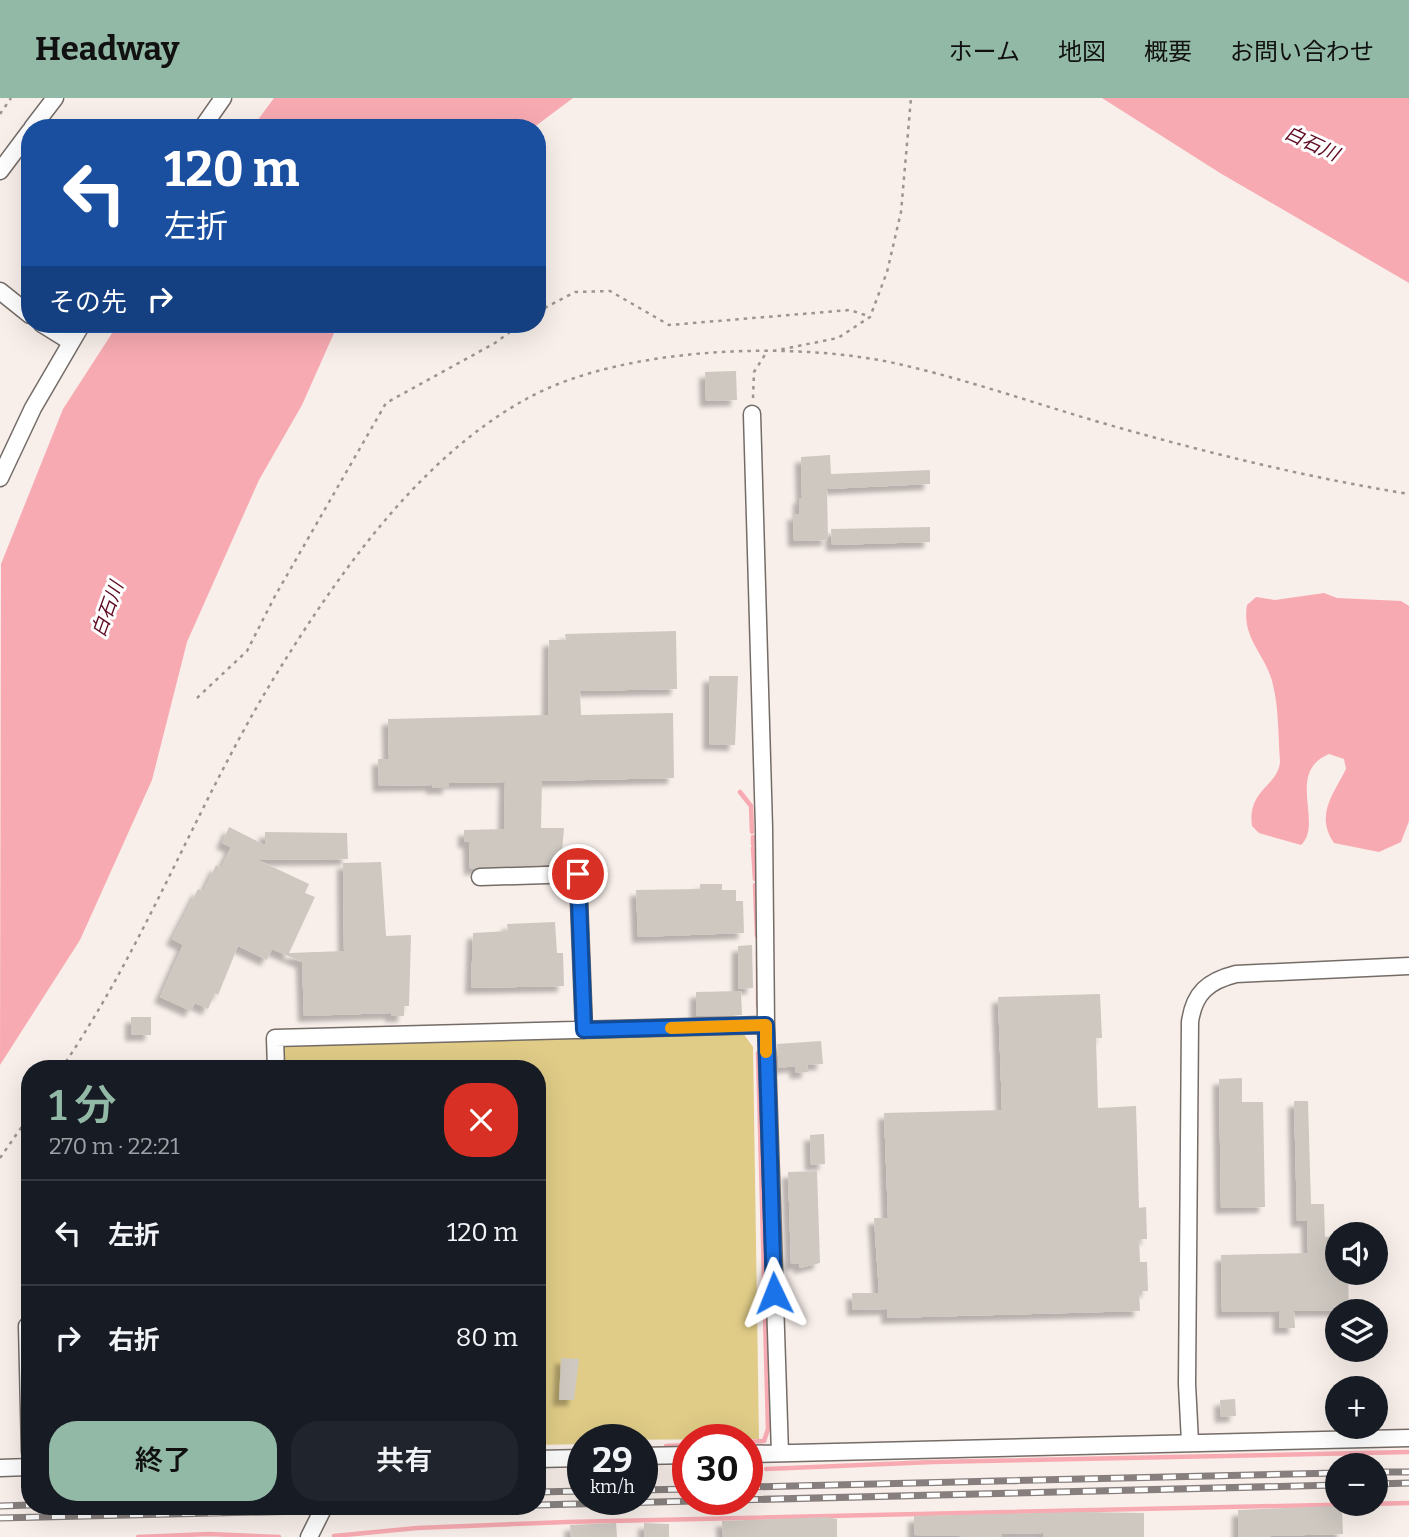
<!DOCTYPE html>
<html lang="ja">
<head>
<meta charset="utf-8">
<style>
  :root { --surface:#171b24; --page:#20242c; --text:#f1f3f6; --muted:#9ea1a6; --line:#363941; --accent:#92b9a6 }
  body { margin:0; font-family:Bitter,"Noto Sans JP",serif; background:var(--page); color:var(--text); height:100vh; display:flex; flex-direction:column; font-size:26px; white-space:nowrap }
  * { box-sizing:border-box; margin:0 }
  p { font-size:23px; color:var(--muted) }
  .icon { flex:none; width:38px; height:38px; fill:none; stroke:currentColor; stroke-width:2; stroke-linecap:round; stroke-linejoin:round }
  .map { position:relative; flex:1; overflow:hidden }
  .drawer { position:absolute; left:21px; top:962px; width:525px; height:455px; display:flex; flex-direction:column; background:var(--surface); border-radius:28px; box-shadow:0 7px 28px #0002 }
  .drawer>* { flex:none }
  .guide { position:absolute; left:21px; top:21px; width:525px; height:214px; border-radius:28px; box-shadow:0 7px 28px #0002; background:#1a4fa0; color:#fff; overflow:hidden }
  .buttons { position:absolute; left:1325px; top:1124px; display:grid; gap:14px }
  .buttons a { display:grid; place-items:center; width:63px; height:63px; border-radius:50%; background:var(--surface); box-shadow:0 7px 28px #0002; font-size:35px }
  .speed { position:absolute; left:567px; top:1326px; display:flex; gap:14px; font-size:35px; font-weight:700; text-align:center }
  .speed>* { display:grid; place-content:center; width:91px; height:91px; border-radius:50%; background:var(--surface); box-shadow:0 7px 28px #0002; line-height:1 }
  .speed small { font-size:18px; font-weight:400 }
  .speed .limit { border:10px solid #d22; background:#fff; color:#111 }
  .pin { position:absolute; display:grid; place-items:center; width:60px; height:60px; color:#fff; margin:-30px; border:4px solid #fff; border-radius:50%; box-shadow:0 2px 7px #0007 }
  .me { position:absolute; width:77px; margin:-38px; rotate:358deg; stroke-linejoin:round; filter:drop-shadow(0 0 5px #0008) }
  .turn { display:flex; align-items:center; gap:24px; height:147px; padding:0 28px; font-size:32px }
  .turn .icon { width:91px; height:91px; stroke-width:2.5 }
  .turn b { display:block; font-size:49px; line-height:60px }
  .then { display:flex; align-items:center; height:66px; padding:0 28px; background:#0003; gap:14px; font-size:26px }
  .round { display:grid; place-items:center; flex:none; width:74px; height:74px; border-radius:28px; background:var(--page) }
  .head { display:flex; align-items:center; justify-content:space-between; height:119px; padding:0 28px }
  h1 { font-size:42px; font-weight:600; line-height:52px; color:var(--accent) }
  .action { display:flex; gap:14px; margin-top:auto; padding:14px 28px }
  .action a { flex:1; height:80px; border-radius:28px; background:var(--accent); color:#111; font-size:28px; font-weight:600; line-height:80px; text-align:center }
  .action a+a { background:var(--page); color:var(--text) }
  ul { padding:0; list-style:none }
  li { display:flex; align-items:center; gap:21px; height:105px; padding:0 28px; border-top:2px solid var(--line) }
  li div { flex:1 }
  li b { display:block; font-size:26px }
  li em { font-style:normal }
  header { display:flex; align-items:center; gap:42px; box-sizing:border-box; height:98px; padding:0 35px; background:var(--accent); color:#111 }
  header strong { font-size:33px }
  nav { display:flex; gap:38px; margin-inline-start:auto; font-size:24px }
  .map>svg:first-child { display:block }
  .green { fill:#e0cc87 }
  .water { fill:#f8aab2 }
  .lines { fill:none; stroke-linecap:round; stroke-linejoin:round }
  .stream { stroke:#f8aab2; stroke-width:4.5 }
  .building { fill:#cec8c1; filter:url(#shadow) }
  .minor-casing { stroke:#746c67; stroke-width:19 }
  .path { stroke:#9b9491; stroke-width:2.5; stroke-dasharray:3.5 5; stroke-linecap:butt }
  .minor { stroke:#fff; stroke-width:16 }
  .rail-casing { stroke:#867f7d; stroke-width:7 }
  .rail { stroke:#fefefe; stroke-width:4.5; stroke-dasharray:13; stroke-linecap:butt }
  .route-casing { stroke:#114b97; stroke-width:18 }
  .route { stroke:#1a73e8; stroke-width:12 }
  .slow { stroke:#f59e0b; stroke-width:12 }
  .labels { text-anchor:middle; stroke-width:6; stroke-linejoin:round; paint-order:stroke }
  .water-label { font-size:19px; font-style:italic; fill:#5f0921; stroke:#fefefe }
</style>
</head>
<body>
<header>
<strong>Headway</strong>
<nav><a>ホーム</a><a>地図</a><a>概要</a><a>お問い合わせ</a></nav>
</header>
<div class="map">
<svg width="1409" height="1439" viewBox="0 0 1409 1439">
  <defs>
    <filter id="shadow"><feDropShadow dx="-6" dy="6" stdDeviation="2" flood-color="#0004"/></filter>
  </defs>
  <rect width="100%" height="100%" fill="#f8efea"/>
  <path class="green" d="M743,935L753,949L759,1341L583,1342V1346L537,1347V971H283V946Z"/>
  <path class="water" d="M274,0H573L533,30H252Z
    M1102,0H1409V185L1220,75Z
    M118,226H338L302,307L259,382L187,544L152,682L80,842L0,967L1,466L63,311Z
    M1324,495L1337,500L1401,503L1409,508V723L1401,744L1379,754L1334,745C1315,717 1333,697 1346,671L1344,661L1329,656C1285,674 1324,726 1301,747L1259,735L1252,728C1247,691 1279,688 1280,663C1278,638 1279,611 1273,587C1267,557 1241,541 1247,507L1256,499L1275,502Z"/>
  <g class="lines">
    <path class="stream" d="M740,694L751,708L752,734
      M753,739V746
      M753,750L755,781
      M755,787L757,838
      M758,854V908
      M747,1344L764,1343L768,1331L758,955
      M666,1348L688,1347
      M766,1371L933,1364L1409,1354
      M334,1438L417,1430L567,1424L1409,1405
      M138,1439L209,1436L279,1439"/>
  </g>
  <path class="building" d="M736,273L737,302L706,303L705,274Z
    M830,357L831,376L930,372V386L827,391L828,442L794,443L793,416H799V400H802L801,359Z
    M930,429V444L832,447L831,431Z
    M676,533L677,591L580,593L581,617L673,615L674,680L542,683L541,730H564L561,766L470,771L469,744H464V732L504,731L505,684L448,685L449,690H432V687L379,688L378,661H389L388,621L548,617L549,542H566L565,536Z
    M709,578H738L735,647L709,646Z
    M229,729L265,747V734L347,735L348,761L258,762L309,786L305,795L315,799L289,855L344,853L343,765L381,764L386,838L411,837L409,908H404V918H391V915L304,918L302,864L272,851L267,862L238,848L218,897L215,895L208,911L195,905L191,913L160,899L183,847L172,841L198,791L203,794L216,767L221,770L231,749L222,745Z
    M700,786H722V792H736V803H743L744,835L638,839L636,792L700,791Z
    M555,824L557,855H563L564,888L471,890L473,835L508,833L507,826Z
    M752,847L753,890L738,891V848Z
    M741,893L742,917L696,918V894Z
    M1100,896L1102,940H1096L1098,1010L1136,1008L1139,1110L1146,1109L1147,1141H1139L1140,1164H1147L1148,1193H1139L1140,1213L887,1220V1211L853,1212L852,1195H879L874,1120H888L884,1015L1002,1012L998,899Z
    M131,919H151V937H131Z
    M821,943L823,966L807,967L808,974L796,975L795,968L779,970L777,946Z
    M1242,980V1004H1263L1265,1109L1221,1110L1219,981Z
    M1294,1003H1308L1311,1106H1324L1325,1139L1333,1138L1337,1174H1348L1349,1212L1294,1213L1295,1230H1279V1213L1222,1214L1221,1157L1308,1155L1307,1123H1297Z
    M824,1036L825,1066L811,1067L810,1037Z
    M817,1073L820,1165L800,1170L799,1166H791L788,1074Z
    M561,1260L579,1261L574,1302H559Z
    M1235,1301L1236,1318L1221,1319L1220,1302Z
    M1333,1408L1342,1410L1343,1436L1238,1439V1412Z
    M1084,1414L1144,1415V1439H1043V1435L1001,1436L1002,1439L914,1437V1418Z
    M827,1419L837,1421V1439H723L722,1423Z
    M616,1425L617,1439H571L570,1427Z
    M644,1425L669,1426V1439H644Z"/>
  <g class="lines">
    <g class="minor-casing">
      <path id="minor" d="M32,30L55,0
        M202,30L223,0
        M0,73L30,33
        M0,193L30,217
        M42,226L71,244
        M752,316L764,730L766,927L780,1355
        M0,380L33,310L82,226
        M480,779L578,776L584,932
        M276,971L275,940L766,927
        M27,1228L30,1354
        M1190,1344L1187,1286L1190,924C1194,895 1208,883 1236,876L1409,868
        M747,1356L1409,1340
        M642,1358L688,1357
        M537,1361L583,1360
        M0,1370L30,1369
        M309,1439L324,1409"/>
    </g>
    <path class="path" d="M0,16L11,0
      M537,214L575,194L610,193L669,227L850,212L868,218
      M773,253L838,240L870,219L887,174L901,114L911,0
      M753,300L754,274L766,255
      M197,600L247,553L275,498L386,305L495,245L521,226
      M61,971C148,844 200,697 282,567C344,468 423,357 528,300C623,248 798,242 903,267C976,284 1048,310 1120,330C1216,357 1311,380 1409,396
      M0,1060L30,1017"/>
    <use href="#minor" class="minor"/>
    <g class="rail-casing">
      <path id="rail" d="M1376,1374H1409
        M1376,1386L1409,1385
        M747,1389L1337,1375
        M642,1392L688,1391
        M537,1394L583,1393
        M537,1407L1337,1387
        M0,1408L30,1407
        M0,1420L476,1409"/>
    </g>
    <use href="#rail" class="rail"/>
  </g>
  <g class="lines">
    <g class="route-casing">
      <path id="route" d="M578,776L584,932L766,927L774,1195"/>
    </g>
    <use href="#route" class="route"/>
    <path class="slow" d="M671,930L766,927V954"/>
  </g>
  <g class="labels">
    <g class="water-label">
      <text transform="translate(1312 45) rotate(25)" y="7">白石川</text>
      <text transform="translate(107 511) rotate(-70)" y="7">白石川</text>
    </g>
  </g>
</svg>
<div class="buttons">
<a><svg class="icon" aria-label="sound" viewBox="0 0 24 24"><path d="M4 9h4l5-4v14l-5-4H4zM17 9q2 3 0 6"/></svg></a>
<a><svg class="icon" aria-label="layers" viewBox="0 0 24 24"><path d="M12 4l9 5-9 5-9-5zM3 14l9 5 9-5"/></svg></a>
<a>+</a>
<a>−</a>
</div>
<div class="speed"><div>29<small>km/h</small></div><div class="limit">30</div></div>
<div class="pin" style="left:578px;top:776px;background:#d93025"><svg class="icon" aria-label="arrive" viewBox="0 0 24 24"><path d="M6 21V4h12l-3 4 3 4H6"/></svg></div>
<svg class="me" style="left:774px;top:1195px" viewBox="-20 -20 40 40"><path d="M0-17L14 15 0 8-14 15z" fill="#1a73e8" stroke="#fff" stroke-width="4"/></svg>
<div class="guide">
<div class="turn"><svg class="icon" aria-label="left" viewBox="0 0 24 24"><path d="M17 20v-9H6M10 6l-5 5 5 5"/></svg><div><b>120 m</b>左折</div></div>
<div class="then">その先<svg class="icon" aria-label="right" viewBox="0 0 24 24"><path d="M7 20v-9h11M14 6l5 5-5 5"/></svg></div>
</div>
<section class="drawer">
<div class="head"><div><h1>1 分</h1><p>270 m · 22:21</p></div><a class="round" style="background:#d93025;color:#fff"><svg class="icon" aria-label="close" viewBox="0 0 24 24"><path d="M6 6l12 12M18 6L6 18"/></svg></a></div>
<ul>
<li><svg class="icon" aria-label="left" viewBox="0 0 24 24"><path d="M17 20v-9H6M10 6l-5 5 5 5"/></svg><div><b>左折</b></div><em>120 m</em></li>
<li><svg class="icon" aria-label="right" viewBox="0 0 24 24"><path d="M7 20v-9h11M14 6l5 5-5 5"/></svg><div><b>右折</b></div><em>80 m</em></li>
</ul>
<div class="action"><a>終了</a><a>共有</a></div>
</section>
</div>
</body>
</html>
